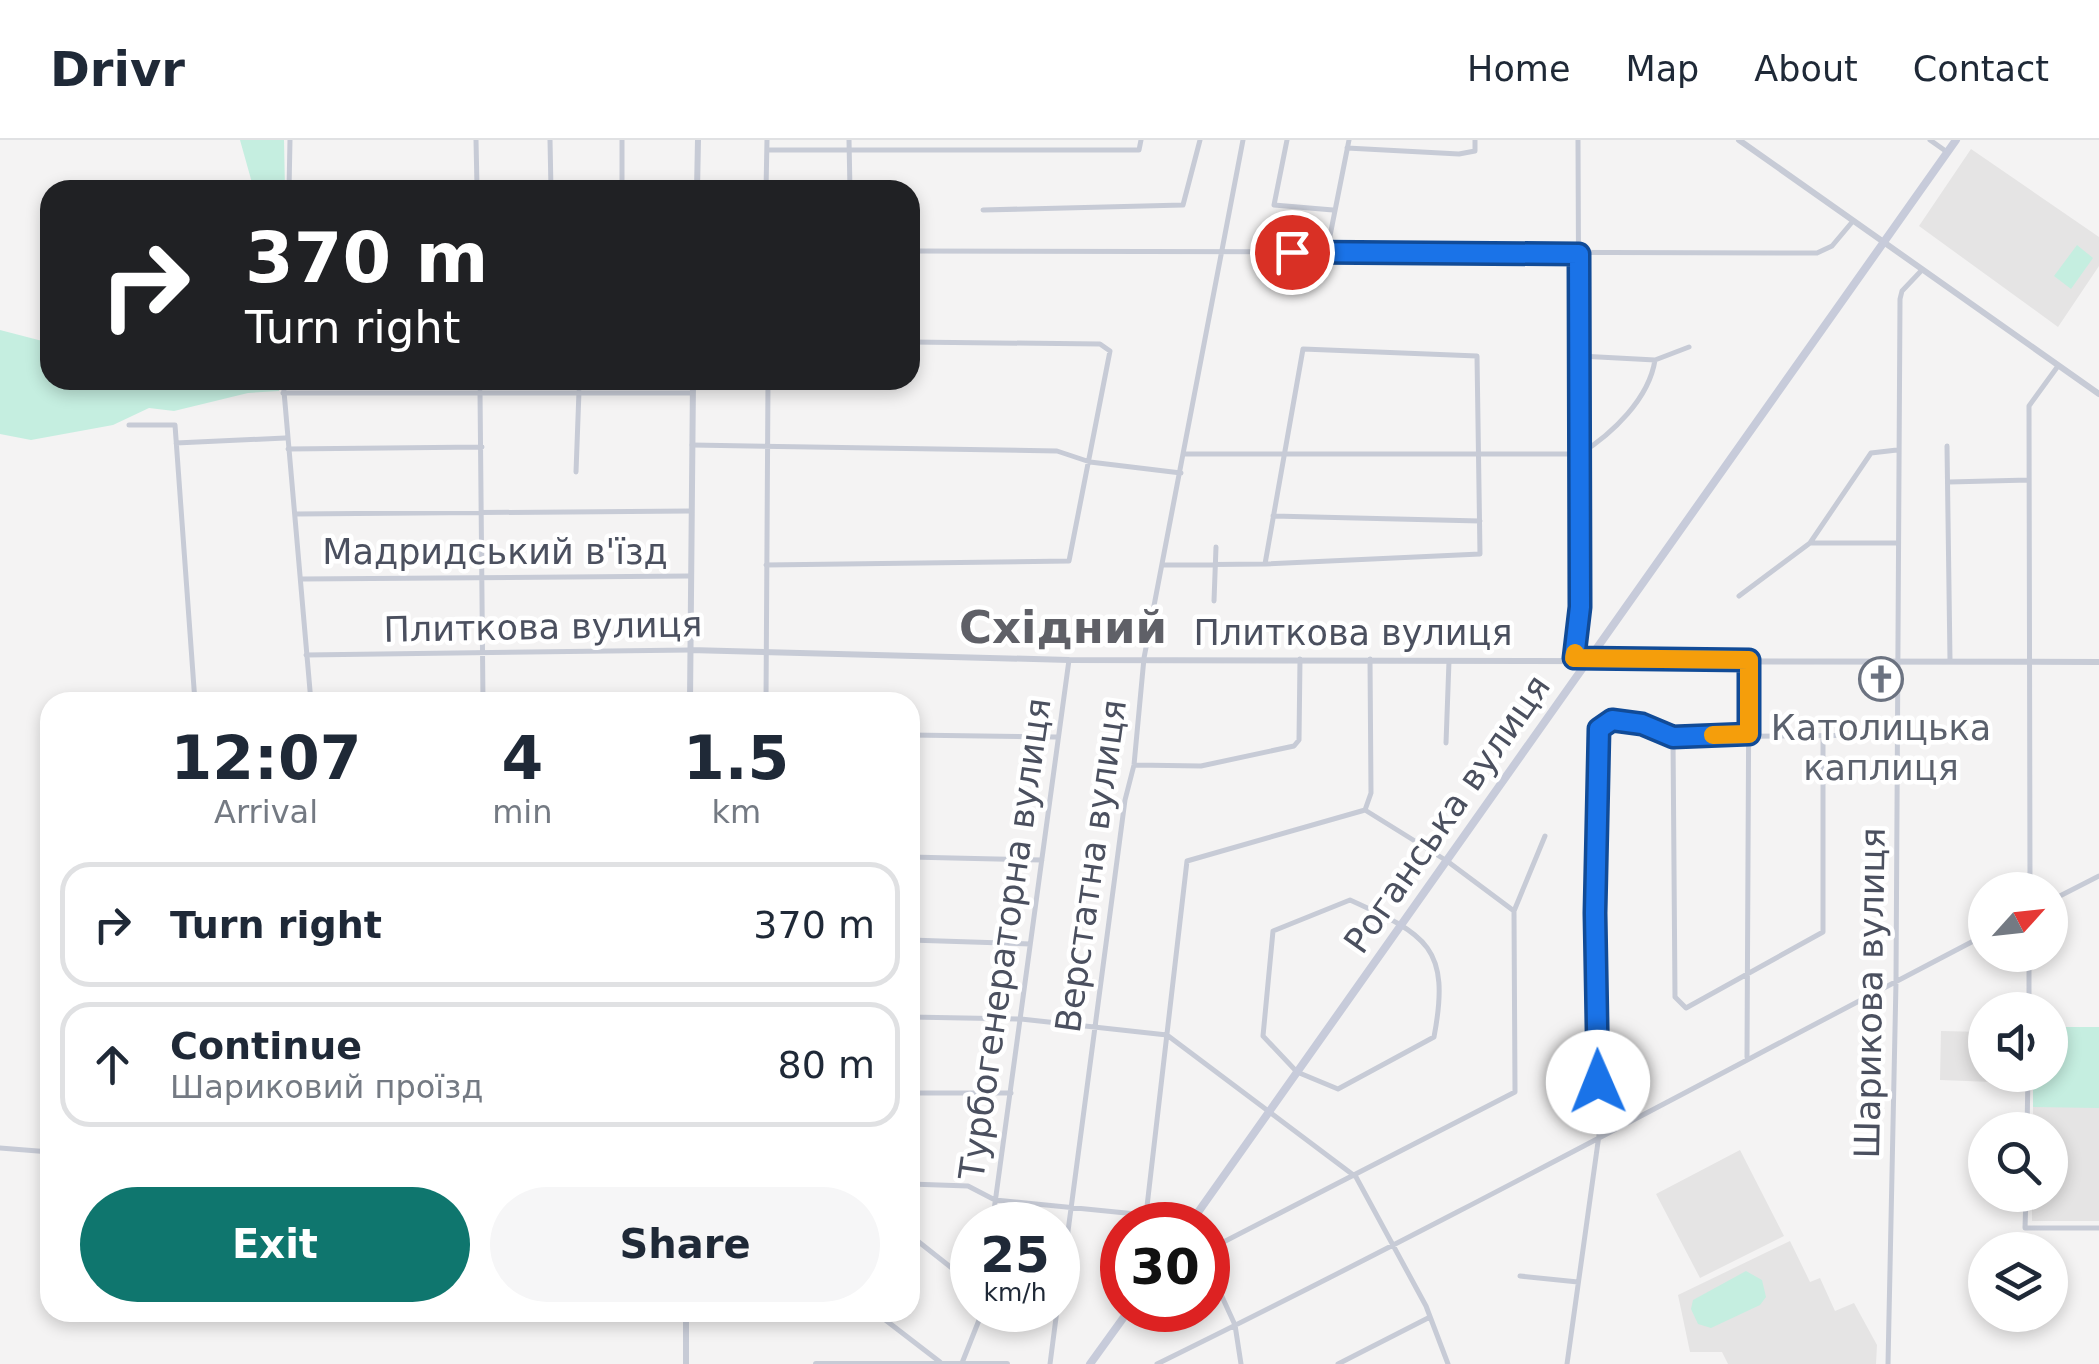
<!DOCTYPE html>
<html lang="en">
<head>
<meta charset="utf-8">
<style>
  :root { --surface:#fff; --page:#f6f6f7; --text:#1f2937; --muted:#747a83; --line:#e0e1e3; --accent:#0f766e }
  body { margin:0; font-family:"DejaVu Sans",sans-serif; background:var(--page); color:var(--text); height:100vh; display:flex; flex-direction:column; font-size:38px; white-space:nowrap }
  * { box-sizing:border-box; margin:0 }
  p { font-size:32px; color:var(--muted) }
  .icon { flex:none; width:55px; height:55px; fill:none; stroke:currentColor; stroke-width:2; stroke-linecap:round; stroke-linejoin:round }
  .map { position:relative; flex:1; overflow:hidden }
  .drawer { position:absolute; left:40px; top:552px; width:880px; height:630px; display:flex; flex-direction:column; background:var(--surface); border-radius:30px; box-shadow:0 5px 15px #0003 }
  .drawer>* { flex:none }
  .guide { position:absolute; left:40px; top:40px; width:880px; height:210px; border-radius:30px; box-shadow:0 5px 15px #0003; background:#202124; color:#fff; overflow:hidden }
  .needle { width:65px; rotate:63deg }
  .fabs { position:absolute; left:1968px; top:732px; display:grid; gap:20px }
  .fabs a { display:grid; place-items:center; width:100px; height:100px; border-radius:50%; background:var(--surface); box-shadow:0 5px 15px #0003; font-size:50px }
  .speed { position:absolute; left:950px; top:1062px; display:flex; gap:20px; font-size:50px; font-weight:700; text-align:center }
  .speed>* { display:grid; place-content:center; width:130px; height:130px; border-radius:50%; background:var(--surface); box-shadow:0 5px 15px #0003; line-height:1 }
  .speed small { font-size:25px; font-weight:400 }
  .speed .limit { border:15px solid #d22; background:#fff; color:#111 }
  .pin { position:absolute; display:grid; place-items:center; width:85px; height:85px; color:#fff; margin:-42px; border:5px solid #fff; border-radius:50%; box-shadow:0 2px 10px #0007 }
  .me { position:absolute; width:110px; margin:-55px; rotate:359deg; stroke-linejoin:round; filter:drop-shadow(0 0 8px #0008) }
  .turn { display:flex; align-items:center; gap:35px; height:210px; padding:0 40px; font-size:45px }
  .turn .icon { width:130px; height:130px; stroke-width:2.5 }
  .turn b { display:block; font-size:70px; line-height:85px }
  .eta { display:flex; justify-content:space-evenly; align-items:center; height:170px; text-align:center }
  .eta b { font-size:60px; font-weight:700; line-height:70px }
  .button { display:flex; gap:20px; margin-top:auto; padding:20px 40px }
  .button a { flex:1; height:115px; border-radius:60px; background:var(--accent); color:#fff; font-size:40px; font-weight:700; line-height:115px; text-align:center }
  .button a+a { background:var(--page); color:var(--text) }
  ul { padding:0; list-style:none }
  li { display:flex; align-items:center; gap:30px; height:125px; margin:0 20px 15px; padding:0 20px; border:5px solid var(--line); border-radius:30px }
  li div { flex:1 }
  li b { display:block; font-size:38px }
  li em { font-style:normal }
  header { display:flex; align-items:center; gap:60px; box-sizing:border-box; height:140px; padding:0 50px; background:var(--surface); border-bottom:2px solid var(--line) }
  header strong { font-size:48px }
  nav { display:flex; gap:55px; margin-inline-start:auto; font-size:35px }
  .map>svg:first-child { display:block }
  .education { fill:#e5e4e4 }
  .green { fill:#c5eee0 }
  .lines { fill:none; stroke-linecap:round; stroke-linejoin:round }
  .minor { stroke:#c7cbd6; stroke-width:5 }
  .tertiary { stroke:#c7cbd6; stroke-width:6 }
  .secondary { stroke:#c7cbda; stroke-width:8 }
  .route-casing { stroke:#114b97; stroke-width:25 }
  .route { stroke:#1a73e8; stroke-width:18 }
  .slow { stroke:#f59e0b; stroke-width:18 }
  .labels { text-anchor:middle; stroke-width:9; stroke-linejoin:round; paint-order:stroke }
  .street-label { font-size:35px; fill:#4b505f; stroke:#fff }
  .worship-label { font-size:35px; fill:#5b616d; stroke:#fff }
  .district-label { font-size:45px; font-weight:bold; fill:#5f6067; stroke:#fff }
</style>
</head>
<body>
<header>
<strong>Drivr</strong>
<nav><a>Home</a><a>Map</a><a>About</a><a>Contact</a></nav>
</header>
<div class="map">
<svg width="2099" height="1224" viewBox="0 0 2099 1224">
  <rect width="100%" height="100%" fill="#f4f3f3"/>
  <path class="education" d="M1971,9L2099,97V126L2058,187L1919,86Z
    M2050,887H2099V1081H2032V1055H2050V990H2033V935H2050Z
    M1941,891L1985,892V935H2018V943L1940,940Z
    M1740,1010L1784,1096L1700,1138L1656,1054Z
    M1790,1101L1810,1142L1820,1138L1835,1171L1854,1163L1877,1205L1876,1224H1728L1722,1212H1690L1678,1155Z"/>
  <path class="green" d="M240,0H284L285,50H261L257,41L254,50Z
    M2077,105L2093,118L2071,149L2054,136Z
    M0,190L50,203V240H280L279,251L248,253L174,271L149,268L113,285L31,300L0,294Z
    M2050,887H2099V968L2033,967V935H2050Z
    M1746,1131L1762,1140L1766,1157L1760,1165L1711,1188L1698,1184L1691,1169L1693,1160Z"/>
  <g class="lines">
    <path class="minor" d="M476,0L477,47
      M550,0L551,50
      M849,0L850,50
      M1287,0L1274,65L1333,70
      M1930,0L1947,12
      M1347,8L1459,14L1475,11V0
      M767,10H1139L1141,0
      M289,50L290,0
      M622,50V0
      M766,50L767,0
      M983,70L1183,65L1200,0
      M910,111L1817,113L1832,106L1853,81
      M1327,111L1349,0
      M1303,209L1477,216L1480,414L1265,424Z
      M1580,216L1655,220
      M283,240L311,562
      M480,251L483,562
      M283,253H692
      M129,285H175L195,562
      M176,303L285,298
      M692,305L1057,311L1090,322L1181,333
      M1947,306L1950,520
      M288,309L482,307
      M1185,314H1580C1612,294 1649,259 1655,220L1689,207
      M576,332L579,251
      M1949,342L2029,340
      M296,374L690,371
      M1273,376L1480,381
      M1810,403H1897
      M766,425L1069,421L1110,211L1100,204L910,202
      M1163,425L1265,424
      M302,439L689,436
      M1739,456L1810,403L1871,313L1897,310
      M1214,461L1216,407
      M306,515L690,510
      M1574,518L1580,467L1578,0
      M766,562L768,240
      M910,595L1056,597
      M1823,596V792L1686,868L1675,857L1673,597L1897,595
      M1446,603L1449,521
      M1134,625L1201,626L1294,606L1299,600L1300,519
      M1365,670L1371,653L1370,519
      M910,717L1042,720
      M2030,750L2029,266L2058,226
      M1350,760C1427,795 1451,807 1434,897L1338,949L1297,932L1263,896L1273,791Z
      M2050,761L2099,736
      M1514,771L1545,696
      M910,800L1030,804
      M2029,870V815
      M910,877L1021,879L1167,895L1356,1037L1426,1166L1448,1224
      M1747,917L1749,520
      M910,953H1011
      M2027,990L2028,935
      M0,1008L50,1012
      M910,1044L968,1046L995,1060L1146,1075L1171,1085
      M2026,1055L2025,1088H2099
      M1146,1075L1187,721L1365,670L1447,721L1514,771L1515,952L1208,1110
      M992,1085L1069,520
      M910,1095L972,1144
      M1208,1126L1235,1185L1241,1224
      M1520,1136L1578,1142
      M1058,1167L1125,660L1134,625L1144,518L1243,0
      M875,1172L940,1222
      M962,1223L983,1170
      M1050,1224L1057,1170
      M1157,1224C1436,1087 1709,939 1985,795
      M1338,1224L1430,1177
      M1567,1224L1599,995L1595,773L1599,589L1612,580L1643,584L1673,597
      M1888,1224L1896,842L1900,159L1902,151L1921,131"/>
    <path class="tertiary" d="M1739,0L2099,254
      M697,50L698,0
      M690,510L1069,520L2099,522
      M690,562L693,240
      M686,1224V1172
      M816,1224H1007"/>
    <path class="secondary" d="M1189,1085L1956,0
      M1090,1224L1129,1170"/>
  </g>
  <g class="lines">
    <g class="route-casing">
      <path id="route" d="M1292,112L1579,114L1580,467L1574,518L1749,520V594L1673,597L1642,584L1612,580L1599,589L1595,773L1598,942"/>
    </g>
    <use href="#route" class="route"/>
    <path class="slow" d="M1575,513L1574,518L1749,520V594L1713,595"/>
  </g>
  <defs>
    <g id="church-ring" transform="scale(2.25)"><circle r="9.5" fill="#fff" stroke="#6b7280" stroke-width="1.5"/><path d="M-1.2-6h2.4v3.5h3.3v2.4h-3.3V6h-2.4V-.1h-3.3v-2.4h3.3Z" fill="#6b7280"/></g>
  </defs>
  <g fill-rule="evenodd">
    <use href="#church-ring" x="1881" y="539"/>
  </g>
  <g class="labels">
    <g class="street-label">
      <text x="495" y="424">Мадридський в'їзд</text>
      <text transform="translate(543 487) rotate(-1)" y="12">Плиткова вулиця</text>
      <text x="1353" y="505">Плиткова вулиця</text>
      <text transform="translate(1447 674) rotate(-55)" y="12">Роганська вулиця</text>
      <text transform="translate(1091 726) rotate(-82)" y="12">Верстатна вулиця</text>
      <text transform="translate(1005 799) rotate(-82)" y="12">Турбогенераторна вулиця</text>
      <text transform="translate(1870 853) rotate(-89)" y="12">Шарикова вулиця</text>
    </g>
    <g class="worship-label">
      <text x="1881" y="600">Католицька<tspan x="1881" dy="40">каплиця</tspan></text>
    </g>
    <g class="district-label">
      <text x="1063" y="503">Східний</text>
    </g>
  </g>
</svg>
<div class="fabs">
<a><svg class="needle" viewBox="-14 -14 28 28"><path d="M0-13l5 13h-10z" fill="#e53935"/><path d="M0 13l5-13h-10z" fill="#747a83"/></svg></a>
<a><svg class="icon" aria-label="sound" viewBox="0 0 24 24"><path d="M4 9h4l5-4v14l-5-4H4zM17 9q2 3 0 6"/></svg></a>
<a><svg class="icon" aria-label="search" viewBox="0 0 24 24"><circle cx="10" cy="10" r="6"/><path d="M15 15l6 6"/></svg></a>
<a><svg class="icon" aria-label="layers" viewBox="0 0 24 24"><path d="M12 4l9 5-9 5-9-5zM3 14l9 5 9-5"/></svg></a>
</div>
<div class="speed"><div>25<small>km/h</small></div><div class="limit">30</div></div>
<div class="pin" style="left:1292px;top:112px;background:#d93025"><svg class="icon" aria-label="arrive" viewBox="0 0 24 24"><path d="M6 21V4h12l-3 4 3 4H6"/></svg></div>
<svg class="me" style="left:1598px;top:942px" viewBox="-20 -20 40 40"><circle r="19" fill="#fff"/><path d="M0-13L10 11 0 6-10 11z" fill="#1a73e8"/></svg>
<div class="guide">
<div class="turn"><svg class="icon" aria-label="right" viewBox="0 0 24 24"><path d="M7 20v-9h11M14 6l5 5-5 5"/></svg><div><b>370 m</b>Turn right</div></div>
</div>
<section class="drawer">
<div class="eta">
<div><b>12:07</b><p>Arrival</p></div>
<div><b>4</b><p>min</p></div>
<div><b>1.5</b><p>km</p></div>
</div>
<ul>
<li><svg class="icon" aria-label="right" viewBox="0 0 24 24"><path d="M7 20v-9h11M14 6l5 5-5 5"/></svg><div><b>Turn right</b></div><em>370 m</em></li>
<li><svg class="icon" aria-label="ahead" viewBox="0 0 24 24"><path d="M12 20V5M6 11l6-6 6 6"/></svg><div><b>Continue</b><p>Шариковий проїзд</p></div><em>80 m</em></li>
</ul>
<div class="button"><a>Exit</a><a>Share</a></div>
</section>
</div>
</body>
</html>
